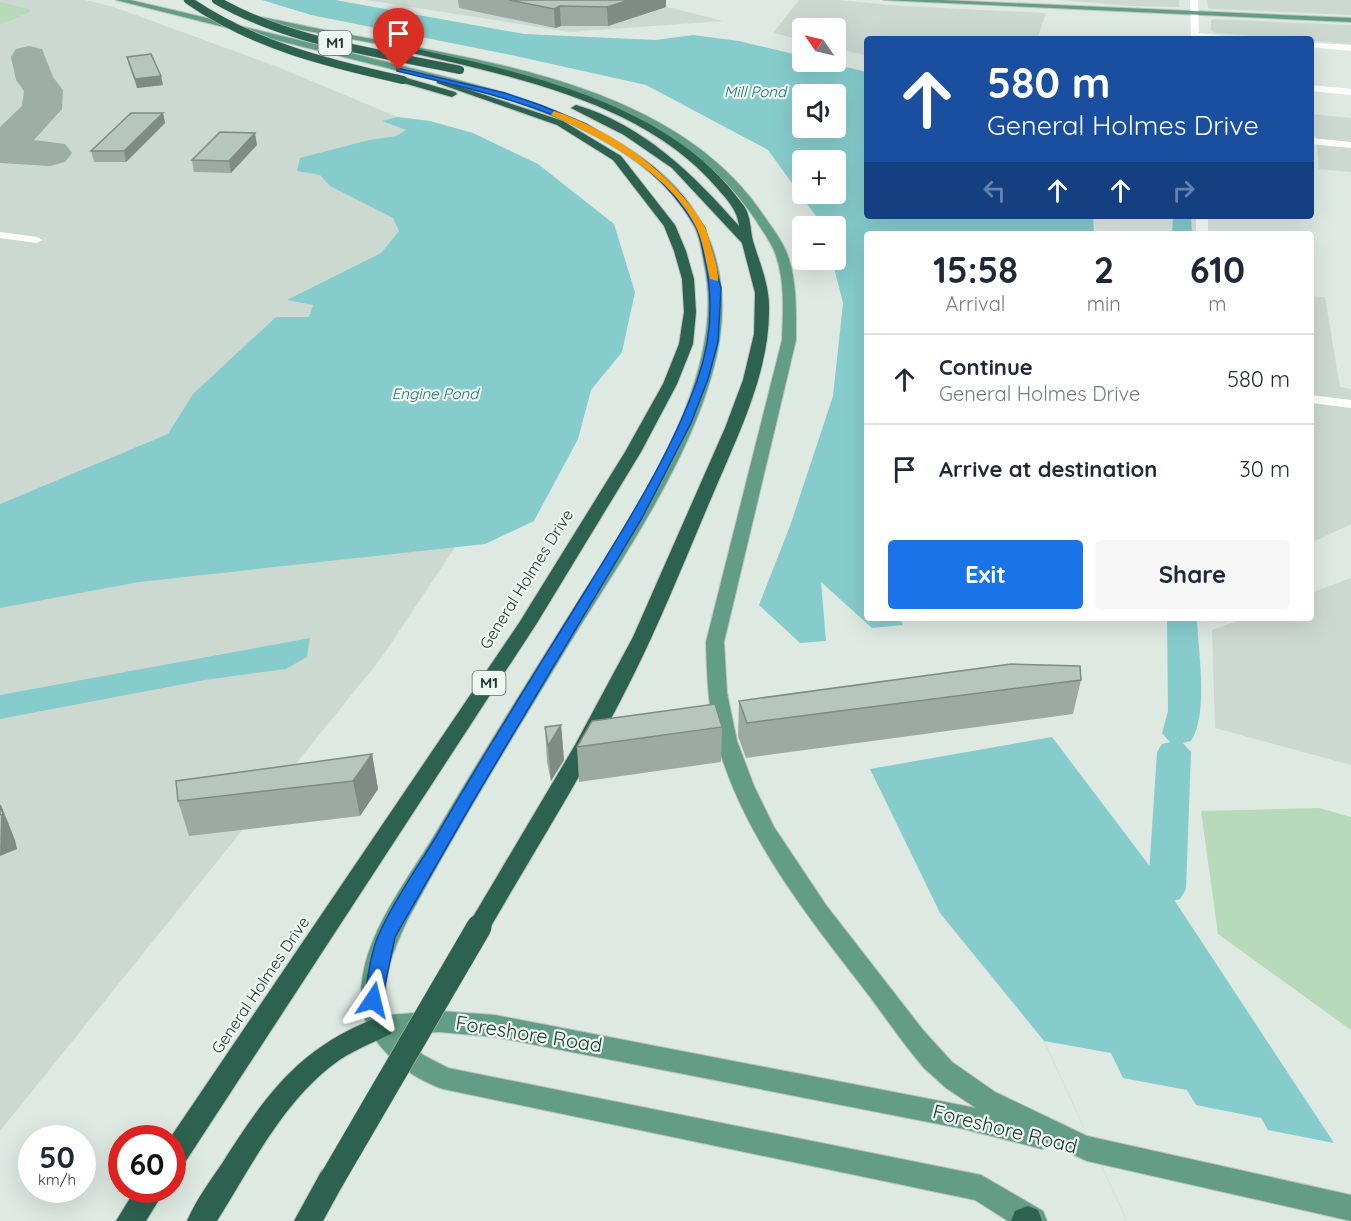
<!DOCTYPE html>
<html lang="en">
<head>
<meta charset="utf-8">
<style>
  :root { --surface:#fff; --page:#f6f6f7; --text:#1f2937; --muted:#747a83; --line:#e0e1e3; --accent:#1a73e8 }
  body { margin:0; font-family:Quicksand,sans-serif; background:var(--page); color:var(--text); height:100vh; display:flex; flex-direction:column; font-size:22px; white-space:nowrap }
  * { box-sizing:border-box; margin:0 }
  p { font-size:20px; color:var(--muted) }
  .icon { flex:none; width:33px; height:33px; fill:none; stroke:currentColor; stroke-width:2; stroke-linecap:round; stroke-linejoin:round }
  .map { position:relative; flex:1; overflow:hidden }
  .panel { position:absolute; left:864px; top:231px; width:450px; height:390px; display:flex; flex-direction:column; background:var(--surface); border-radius:6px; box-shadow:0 6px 24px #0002 }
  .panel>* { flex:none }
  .top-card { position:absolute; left:864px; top:36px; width:450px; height:183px; border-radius:6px; box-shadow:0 6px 24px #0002; background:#1a4fa0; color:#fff; overflow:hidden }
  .needle { width:39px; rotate:304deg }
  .tools { position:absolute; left:792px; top:18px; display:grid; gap:12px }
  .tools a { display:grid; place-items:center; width:54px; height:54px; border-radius:6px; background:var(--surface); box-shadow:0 6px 24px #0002; font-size:30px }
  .speed { position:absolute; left:18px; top:1125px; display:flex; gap:12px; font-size:30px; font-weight:700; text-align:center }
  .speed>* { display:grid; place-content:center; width:78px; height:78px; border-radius:50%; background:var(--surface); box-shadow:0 6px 24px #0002; line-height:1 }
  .speed small { font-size:15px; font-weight:400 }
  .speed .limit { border:9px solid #d22; background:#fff; color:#111 }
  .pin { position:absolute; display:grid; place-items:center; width:51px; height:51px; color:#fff; margin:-62px -26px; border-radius:50% 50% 50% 0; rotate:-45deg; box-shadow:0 0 6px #0007 }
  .pin .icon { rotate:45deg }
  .me { position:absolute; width:66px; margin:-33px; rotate:10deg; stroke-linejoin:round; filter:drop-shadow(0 0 4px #0008) }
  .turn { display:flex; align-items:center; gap:21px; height:126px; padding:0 24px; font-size:27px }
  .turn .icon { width:78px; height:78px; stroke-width:2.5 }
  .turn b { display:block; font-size:42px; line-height:51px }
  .lanes { display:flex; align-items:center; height:57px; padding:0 24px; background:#0003; justify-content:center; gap:30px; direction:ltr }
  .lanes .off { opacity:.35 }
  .eta { display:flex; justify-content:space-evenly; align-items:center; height:102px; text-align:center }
  .eta b { font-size:36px; font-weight:800; line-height:42px }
  .action { display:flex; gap:12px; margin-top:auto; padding:12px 24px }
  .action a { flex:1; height:69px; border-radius:6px; background:var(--accent); color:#fff; font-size:24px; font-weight:800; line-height:69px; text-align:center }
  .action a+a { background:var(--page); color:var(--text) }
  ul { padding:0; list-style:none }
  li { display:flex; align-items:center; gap:18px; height:90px; padding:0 24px; border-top:2px solid var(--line) }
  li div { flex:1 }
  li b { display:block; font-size:22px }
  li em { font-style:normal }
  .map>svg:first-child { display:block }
  .built { fill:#ccd9d1 }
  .green { fill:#b7dabb }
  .water { fill:#87cccd; fill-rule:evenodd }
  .pier { fill:#dee9e2 }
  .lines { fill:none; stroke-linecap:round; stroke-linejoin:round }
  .canal { fill:#87cccd; fill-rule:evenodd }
  .taxiway { fill:#9caea6; fill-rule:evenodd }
  .primary-casing { stroke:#bcc3c0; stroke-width:2 }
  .motorway-casing { stroke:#bcc3c0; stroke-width:2 }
  .minor { fill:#fff; fill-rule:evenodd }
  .primary { fill:#639d86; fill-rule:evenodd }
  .motorway { fill:#2d6250; fill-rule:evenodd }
  .motorway-bridge-far1-casing { stroke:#bcc3c0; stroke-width:9; stroke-linecap:butt }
  .motorway-bridge-casing { stroke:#bcc3c0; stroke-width:26; stroke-linecap:butt }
  .motorway-bridge-far1 { stroke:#2d6250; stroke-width:8 }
  .motorway-bridge { stroke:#2d6250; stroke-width:25 }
  .wall { fill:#9daaa3 }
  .shaded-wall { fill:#7f8b85 }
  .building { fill:#b6c6be; stroke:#7f8b85; stroke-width:1.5 }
  .route { fill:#1a73e8; stroke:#114b97; stroke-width:1.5 }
  .slow { fill:#f59e0b }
  .labels { text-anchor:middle; stroke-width:4.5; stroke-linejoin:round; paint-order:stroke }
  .shield { fill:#eef6f1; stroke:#5e7168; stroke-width:1.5 }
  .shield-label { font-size:15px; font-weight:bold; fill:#20382e }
  .far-water-label { font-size:15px; font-style:italic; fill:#1d6f70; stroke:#eef6f1 }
  .street-label { font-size:16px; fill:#20382e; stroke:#eef6f1 }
  .near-street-label { font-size:20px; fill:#20382e; stroke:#eef6f1 }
</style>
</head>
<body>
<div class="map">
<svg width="1351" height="1221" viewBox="0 0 1351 1221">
  <rect width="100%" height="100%" fill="#dee9e2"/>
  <path class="built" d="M0,0H85L114,7L278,67L510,164L619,301L382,657L0,1131Z
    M366,0H640L723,21L570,32Z
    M799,0H838L902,6L1046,13L1037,39H867V56L836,48V28H802V40L773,33Z
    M1062,0H1179V7L1130,6Z
    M1207,0H1351V15L1212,9L1208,8Z
    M1215,19L1351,25V44L1216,33L1211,30V20Z
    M1311,114L1351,118V172L1319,169L1316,136L1311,135Z
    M1311,296L1325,297L1340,387L1351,389V524L1311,543Z
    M1351,578V765L1215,728L1212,630L1245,618H1311V593Z"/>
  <path class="green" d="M0,2L29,9L30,12L0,25Z
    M1319,808L1351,817V1030L1218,934L1201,811Z"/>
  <path class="water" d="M262,0H335L524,34L656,40L693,35L739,41L802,56V62H825L867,72V216H1093L1094,234H867V618H900L903,625L872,628L821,582L826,641L800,643L759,605L790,526L833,396L843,303L832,260H836V226H823L768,150L646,85L511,55L311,15ZM802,94H836V128H802ZM802,160H836V194H802Z
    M398,117L430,121L473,133L538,164L614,224L635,292L622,352L591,390L578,439L534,521L485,544L139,582L0,608V504L168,434L193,394L276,317H309L313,305L287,300L381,253L399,231L393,218L330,186L320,175L297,171L300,158L369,140L396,136L406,130L382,121Z
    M310,638L307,657L286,669L205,680L0,719V695Z
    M1052,737L1167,889L1334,1143L1351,1174L1127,1221L1044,1041L940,913L870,769Z"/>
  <path class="pier" d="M1044,1041L1111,1053L1123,1078L1187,1090L1196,1105L1261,1118L1268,1130L1334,1143L1351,1170V1221H1127Z"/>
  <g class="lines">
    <path class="canal" d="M1173,216H1191L1192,234H1172Z
      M1167,618H1197C1198,652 1209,712 1191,741L1183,743L1191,752L1186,889L1180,899L1167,903L1154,899L1148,889L1157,752L1162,744L1170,742L1162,733L1168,711Z"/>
    <path class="taxiway" d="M29,46L42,49L53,77L63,90L62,109L34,140L65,144L72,153L65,162L50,166L0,163V127L22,106L24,91L16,80L11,57L16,49Z"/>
    <g class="primary-casing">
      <path id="primary" d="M116,0H130C220,21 309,42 398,65C465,82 532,96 593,128C665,165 718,214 722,299C727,411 626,551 569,644C514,735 458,826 408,919C394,949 378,982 389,1015L439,1011L495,1015L976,1108L946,1088L924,1068C900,1040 880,1009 857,980C801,908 742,831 717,742C708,709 707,676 706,642L782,340C783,313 785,285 777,259C773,244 763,232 755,219C657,68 405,55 244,18L247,14C287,22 327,31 367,38C504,64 681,91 764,216C773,229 784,243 789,259C797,285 796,313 796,340L724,642L727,693L737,741L754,786L774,827L826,905L923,1030L952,1062L995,1092L1087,1136L1351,1195V1221L1087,1161L1052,1145L1042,1149L964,1129L495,1037L439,1032L402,1034L423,1055L448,1068L981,1175L1043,1211L1047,1221H1008L975,1200L443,1089C405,1076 362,1041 361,998C360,939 405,884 434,836C474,768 515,702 557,635C618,535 731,386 704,264C702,252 700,239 695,228C657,155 571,122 499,96Z
        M884,0H941L1351,18V22Z"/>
    </g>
    <g class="motorway-casing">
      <path id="motorway" d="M385,42C506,69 668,97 744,206C751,216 750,229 753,241C760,264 770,286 769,311C769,374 737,437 713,494C686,557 661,621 630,682C587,768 535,850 487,933L479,936L471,933L467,927L575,745L633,637L725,428L743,380L754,334L755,293L742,243L672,168L624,135L571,108L576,105C644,125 694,175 739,226C737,209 727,200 717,188C639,96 493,73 382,46Z
        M403,77L455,92L457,94L452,97L400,82L399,80Z
        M437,79L563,121L621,156L675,225L686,251L694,279L696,312L693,344L677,384L641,452L537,623L182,1167L172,1170V1138H170L519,623L625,452L663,384L679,344L684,312L682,279L674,251L664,226L613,160L557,125L437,83Z
        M382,1016L391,1020L395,1027L391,1034C372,1043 351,1051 334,1064C282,1103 251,1167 217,1221H187C196,1200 210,1181 223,1162C267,1093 301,1045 382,1016Z
        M332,1166L342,1170L346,1179L323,1221H294L322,1170Z
        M135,1190H165L146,1221H116Z
        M1028,1206L1038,1210L1042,1221H1011L1015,1211Z"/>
    </g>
    <path class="minor" d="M1190,0H1198L1199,33L1248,39H1191Z
      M1311,43L1351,45V51L1311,47Z
      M1311,85L1351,89V95L1311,91Z
      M1311,138L1351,142V148L1311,144Z
      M1196,216H1208V234H1196Z
      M0,232L37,237L43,240L37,243L0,238Z
      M1311,395L1351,400V408L1311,403Z"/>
    <use href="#primary" class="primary"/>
    <use href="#motorway" class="motorway"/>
    <g class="motorway-bridge-far1-casing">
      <path id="motorway-bridge-far1" d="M188,0C253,45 326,63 403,80
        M216,0C291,43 377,52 460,70"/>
    </g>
    <g class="motorway-bridge-casing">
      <path id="motorway-bridge" d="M332,1179L479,927"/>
    </g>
    <use href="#motorway-bridge-far1" class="motorway-bridge-far1"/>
    <use href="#motorway-bridge" class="motorway-bridge"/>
  </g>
  <path class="wall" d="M458,0H666V7L608,26H561L555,28L459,8Z
    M127,57L163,85L137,88L129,65Z
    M163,113L165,123L126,162H94L91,151Z
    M257,145L231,173L194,172L192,160Z
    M1081,680L1073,714L746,758L738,736L739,701Z
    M561,725L564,760L551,781L547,762L545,727Z
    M722,727L721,762L579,782L577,747Z
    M372,754L378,789L360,816L189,836L178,801Z"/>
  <path class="shaded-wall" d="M630,0H666V7L608,26L607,7Z
    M560,6L561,26L555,28L554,9Z
    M161,76L163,85L137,88L135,79Z
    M163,113L165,123L126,162L124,151Z
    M255,133L257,145L231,173L229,161Z
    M561,725L564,760L551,781L548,746Z
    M372,754L378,789L360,816L353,781Z
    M1,805L15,840L17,849L0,856Z"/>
  <path class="building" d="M509,0H630L607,7L560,6L554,9Z
    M151,54L161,76L135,79L127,57Z
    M131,113H163L124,151H91Z
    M220,132L255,133L229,161L192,160Z
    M1011,664L1080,666L1081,680L747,723L739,701Z
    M715,704L722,727L577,747L592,721Z
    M561,725L548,746L545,727Z
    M372,754L353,781L178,801L176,781Z
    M0,805L3,814L0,815Z"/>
  <path class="route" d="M397,68L505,93L540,105L586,124L623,146L654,168L683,197L705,228L721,288L718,342L708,379L691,423L642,518L472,803L395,937L382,1000L380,1005L373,1007L366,1005L364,1000C368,979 370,954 379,934C394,900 418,867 437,835C486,750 538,668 589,585C629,520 671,453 697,381C712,339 714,298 704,256C702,246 700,235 696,227C636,122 503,97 397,71Z"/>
  <path class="slow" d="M554,111C612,130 674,174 705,227C709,235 710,246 713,254C715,262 719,273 718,281L710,279C706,263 704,244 697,229C674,176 602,137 551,115Z"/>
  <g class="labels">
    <g class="shield">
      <rect x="318.5" y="31" width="33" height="24" rx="4.5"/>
      <rect x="472.5" y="671" width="33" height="24" rx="4.5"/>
    </g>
    <g class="shield-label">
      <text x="335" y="48">M1</text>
      <text x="489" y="688">M1</text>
    </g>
    <g class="far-water-label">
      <text x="755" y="97">Mill Pond</text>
      <text x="435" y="399">Engine Pond</text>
    </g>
    <g class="street-label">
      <text transform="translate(526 579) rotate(-58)" y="6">General Holmes Drive</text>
      <text transform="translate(260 985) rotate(-56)" y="6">General Holmes Drive</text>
    </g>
    <g class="near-street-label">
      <text transform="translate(529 1034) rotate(9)" y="7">Foreshore Road</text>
      <text transform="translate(1005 1129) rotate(14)" y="7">Foreshore Road</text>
    </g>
  </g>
</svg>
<div class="tools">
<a><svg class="needle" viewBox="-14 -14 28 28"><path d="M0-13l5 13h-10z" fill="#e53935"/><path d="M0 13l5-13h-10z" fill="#747a83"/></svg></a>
<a><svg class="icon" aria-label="sound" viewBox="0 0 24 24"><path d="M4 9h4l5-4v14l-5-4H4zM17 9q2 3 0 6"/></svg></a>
<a>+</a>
<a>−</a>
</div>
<div class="speed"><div>50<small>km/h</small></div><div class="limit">60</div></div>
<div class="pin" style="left:399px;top:70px;background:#d93025"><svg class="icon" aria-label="arrive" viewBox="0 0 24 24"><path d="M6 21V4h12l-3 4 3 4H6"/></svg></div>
<svg class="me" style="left:373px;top:1000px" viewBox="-20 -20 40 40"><path d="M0-17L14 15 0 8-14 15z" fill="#1a73e8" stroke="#fff" stroke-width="4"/></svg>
<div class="top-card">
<div class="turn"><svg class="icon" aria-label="ahead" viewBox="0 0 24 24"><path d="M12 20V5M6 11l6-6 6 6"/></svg><div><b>580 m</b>General Holmes Drive</div></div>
<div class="lanes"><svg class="icon off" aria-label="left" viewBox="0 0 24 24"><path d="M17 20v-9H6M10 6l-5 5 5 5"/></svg><svg class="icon" aria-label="ahead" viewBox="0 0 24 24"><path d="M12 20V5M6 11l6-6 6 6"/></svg><svg class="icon" aria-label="ahead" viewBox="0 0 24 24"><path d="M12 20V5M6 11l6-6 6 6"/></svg><svg class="icon off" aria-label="right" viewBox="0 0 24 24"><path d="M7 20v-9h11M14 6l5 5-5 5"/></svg></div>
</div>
<section class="panel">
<div class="eta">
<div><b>15:58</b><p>Arrival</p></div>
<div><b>2</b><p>min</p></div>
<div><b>610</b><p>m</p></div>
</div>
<ul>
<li><svg class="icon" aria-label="ahead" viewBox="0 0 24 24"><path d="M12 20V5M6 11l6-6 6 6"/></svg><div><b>Continue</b><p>General Holmes Drive</p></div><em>580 m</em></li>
<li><svg class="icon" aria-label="arrive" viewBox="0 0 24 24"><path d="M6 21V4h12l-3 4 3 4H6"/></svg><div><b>Arrive at destination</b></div><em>30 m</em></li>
</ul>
<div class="action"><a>Exit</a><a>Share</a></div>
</section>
</div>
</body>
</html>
